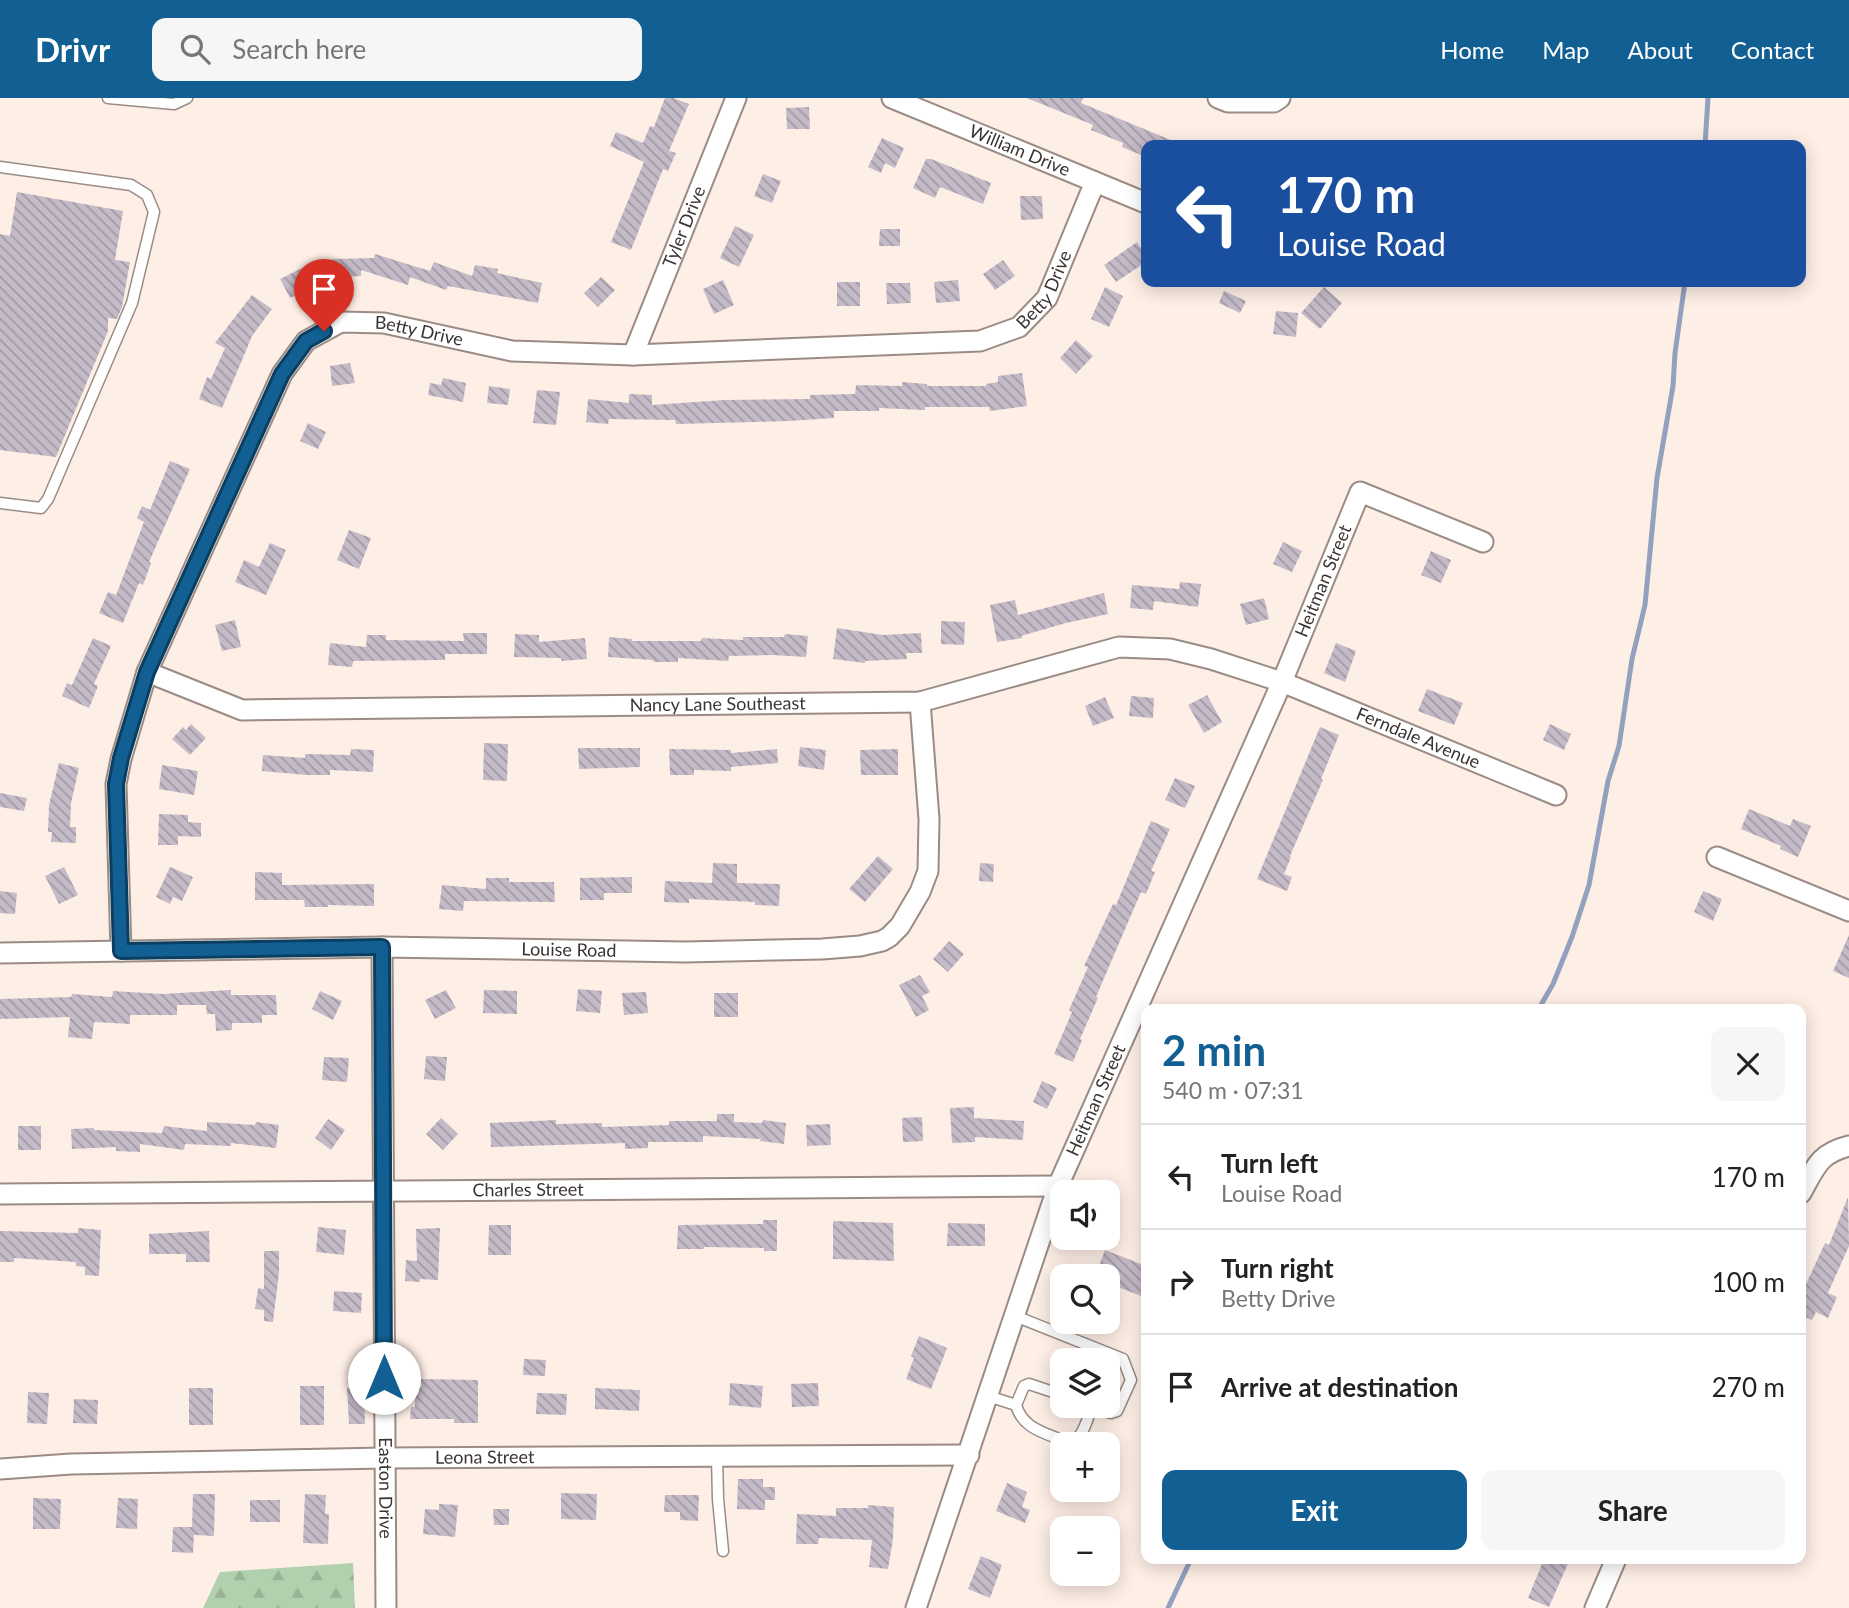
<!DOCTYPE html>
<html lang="en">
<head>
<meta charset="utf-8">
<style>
  :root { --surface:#fff; --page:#f6f6f6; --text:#222; --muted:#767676; --line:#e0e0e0; --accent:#126093 }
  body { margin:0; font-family:Lato,sans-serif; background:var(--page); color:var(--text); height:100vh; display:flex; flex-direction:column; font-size:26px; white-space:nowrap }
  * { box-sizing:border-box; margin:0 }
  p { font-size:23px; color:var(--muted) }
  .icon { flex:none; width:38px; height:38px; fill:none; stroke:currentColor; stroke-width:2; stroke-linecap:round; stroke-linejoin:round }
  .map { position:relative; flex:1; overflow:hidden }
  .panel { position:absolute; left:1141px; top:906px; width:665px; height:560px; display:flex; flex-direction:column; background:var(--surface); border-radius:14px; box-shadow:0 4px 18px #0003 }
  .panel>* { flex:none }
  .guide { position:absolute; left:1141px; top:42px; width:665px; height:147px; border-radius:14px; box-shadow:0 4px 18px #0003; background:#1a4fa0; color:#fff; overflow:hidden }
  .tools { position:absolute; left:1050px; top:1082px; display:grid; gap:14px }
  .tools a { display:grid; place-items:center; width:70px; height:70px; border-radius:14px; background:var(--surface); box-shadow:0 4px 18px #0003; font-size:35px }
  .pin { position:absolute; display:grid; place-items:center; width:60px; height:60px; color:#fff; margin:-72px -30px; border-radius:50% 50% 50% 0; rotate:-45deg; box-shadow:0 0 7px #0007 }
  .pin .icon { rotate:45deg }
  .me { position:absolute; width:77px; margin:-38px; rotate:0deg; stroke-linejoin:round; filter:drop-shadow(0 0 5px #0008) }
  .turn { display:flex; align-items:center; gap:24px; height:147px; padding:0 21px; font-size:32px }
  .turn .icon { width:91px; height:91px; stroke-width:2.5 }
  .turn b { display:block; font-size:49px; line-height:60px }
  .round { display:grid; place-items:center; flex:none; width:74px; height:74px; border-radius:14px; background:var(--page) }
  .summary { display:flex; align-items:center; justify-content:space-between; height:119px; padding:0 21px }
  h1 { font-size:42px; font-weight:700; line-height:52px; color:var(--accent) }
  .button { display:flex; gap:14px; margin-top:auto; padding:14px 21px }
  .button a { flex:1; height:80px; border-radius:14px; background:var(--accent); color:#fff; font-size:28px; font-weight:700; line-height:80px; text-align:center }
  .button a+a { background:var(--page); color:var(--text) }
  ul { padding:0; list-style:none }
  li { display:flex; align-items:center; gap:21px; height:105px; padding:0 21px; border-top:2px solid var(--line) }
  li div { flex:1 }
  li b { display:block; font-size:26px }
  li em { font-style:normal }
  header { display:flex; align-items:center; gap:42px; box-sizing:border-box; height:98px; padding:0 35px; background:var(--accent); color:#fff }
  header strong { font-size:33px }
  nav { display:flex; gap:38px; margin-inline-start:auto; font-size:24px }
  .search { width:490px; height:63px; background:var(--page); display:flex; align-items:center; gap:18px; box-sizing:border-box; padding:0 24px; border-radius:14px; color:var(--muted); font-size:26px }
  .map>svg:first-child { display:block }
  .forest { fill:url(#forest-firs) }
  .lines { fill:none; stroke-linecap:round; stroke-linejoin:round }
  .stream { stroke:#93a0be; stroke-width:5 }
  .building { fill:url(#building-back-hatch) }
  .lane-casing { stroke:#9a8c84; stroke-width:13 }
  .street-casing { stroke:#9a8c84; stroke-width:23 }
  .lane { stroke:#fff; stroke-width:10 }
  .street { stroke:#fff; stroke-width:19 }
  .route-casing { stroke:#0c3e60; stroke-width:18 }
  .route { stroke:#126093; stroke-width:12 }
  .labels { text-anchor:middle; stroke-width:5; stroke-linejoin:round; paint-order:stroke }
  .street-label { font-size:18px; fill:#3b3532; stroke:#fff }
</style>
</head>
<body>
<header>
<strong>Drivr</strong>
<div class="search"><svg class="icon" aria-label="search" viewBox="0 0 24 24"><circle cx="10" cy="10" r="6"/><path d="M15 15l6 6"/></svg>Search here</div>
<nav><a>Home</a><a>Map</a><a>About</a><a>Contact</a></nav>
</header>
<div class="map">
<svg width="1849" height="1510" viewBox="0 0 1849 1510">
  <defs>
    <pattern id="forest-firs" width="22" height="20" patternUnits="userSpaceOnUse" patternTransform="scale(1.75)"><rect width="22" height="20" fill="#b0d0ae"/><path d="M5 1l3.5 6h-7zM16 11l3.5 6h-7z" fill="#98b396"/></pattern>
    <pattern id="building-back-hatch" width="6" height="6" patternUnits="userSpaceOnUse" patternTransform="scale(1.75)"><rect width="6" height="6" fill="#c5bbc8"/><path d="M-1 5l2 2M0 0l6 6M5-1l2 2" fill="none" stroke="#a199a3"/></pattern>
  </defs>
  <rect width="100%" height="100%" fill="#feefe6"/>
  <path class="forest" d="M353,1465L355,1510H203L220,1474Z"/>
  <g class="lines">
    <path class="stream" d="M1705,47L1708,0
      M1538,912L1553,886L1572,839L1589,787L1608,683L1619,648L1632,561L1645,507L1657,380L1673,288L1675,255L1685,184
      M1168,1510L1191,1461"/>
  </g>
  <path class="building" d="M665,0H673L689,6L669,53L676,55L668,73L663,71L631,152L611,144L644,64L610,48L616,34L643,45L650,28L654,29Z
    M1027,0H1083L1081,5L1183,47H1146V59L1122,49L1123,45L1091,32L1093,27Z
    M809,9L810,31H787L786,10Z
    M882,40L904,50L895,70L885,65L881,75L868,69Z
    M926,61H931L991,85L983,106L940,89L935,100L913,90Z
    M763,76L781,83L772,105L754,98Z
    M17,94L123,113L115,162L130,164L122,209L117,221L108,220V233L56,359L0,352V136L10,138Z
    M1020,98H1042L1043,121L1021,122Z
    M735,128L754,137L739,169L720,160Z
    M880,131H900V148H879Z
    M1137,144L1146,158V164L1116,184L1104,167Z
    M375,156L430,173L434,164L472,178L475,167L498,171L497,175L542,185L538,205L448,188L446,192L410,179L408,187L361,172V178L338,179L337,165L332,163V161L374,160Z
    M1003,162L1015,178L995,192L983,176Z
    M302,170L310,185V191L290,200L280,181Z
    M601,179L615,192L598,209L584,195Z
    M723,182L734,207L714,216L703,191Z
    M958,182L960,203L936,205L934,184Z
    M837,184H860V208H837Z
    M886,185H910L911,205L887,206Z
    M1105,189L1123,198L1109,229L1091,221Z
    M1324,189L1342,205L1320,231L1301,215Z
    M1224,193L1246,203L1240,215L1219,205Z
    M252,197L272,211L252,238L222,310L199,301L207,279L211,281L225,250L215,245Z
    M1276,213L1298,215L1296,239L1273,236Z
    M1076,242L1093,258L1076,276L1060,260Z
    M350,265L355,285L332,288L330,268Z
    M1022,275L1027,308L990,313L989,309H925V312L879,310V313H834V320L788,323L676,326L675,322L609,321L608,326L586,324L588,301L629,305V296L652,297V307L725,302L810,301V297L855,296L856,287L902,288V284L927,286V288H986V286L998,284V278Z
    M443,280L466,285L463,304L428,297L430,285L441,287Z
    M489,288L510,291L508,307L487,305Z
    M537,292L560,294L556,327L533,325Z
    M308,325L326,334L318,351L300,343Z
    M170,363L190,371L149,464L151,465L143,487L139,485L123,525L99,515L108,494L116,497L144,424L137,420L142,408L150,412Z
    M349,432L371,440L359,471L337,462Z
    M1283,444L1302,453L1292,474L1273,466Z
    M270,445L286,452L266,497L235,484L244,462L259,469Z
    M1431,453L1451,462L1441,485L1421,477Z
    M1180,484L1201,486L1198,509L1154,503L1153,512L1130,510L1132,487L1179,491Z
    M1104,495L1108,516L1066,525L1021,538L1022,540L997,544L990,507L1015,502L1018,517Z
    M1264,500L1269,521L1246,527L1240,506Z
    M235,522L241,549L222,553L215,527Z
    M941,523L965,524L964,547L941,546Z
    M837,530L883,537L921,535L922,555H906L907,561L865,563V565L833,561Z
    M463,535H487V556H445V562L353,563L352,569L328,567L330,545L366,549L367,537H386V542L464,543Z
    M515,536L539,537V544L585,540L587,561L562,563L561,560L514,559Z
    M785,536L808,538L806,559L772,557L729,558L728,563L678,560V564H654L653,562L608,559L609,539L632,541V543H701L702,540L743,542V539H784Z
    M93,540L111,548L94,586L98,588L89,610L62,598L67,585L72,587Z
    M1336,545L1356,553L1345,584L1324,575Z
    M1427,591L1463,605L1454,627L1418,613Z
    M1207,597L1222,624L1204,635L1188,607Z
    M1131,598L1154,600L1153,620L1129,618Z
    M1105,599L1114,620L1093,628L1085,608Z
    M191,626L206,640L190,657L172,641L183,629L186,632Z
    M1550,626L1571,636L1564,652L1543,642Z
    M1320,629L1339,637L1321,681L1323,682L1290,758L1291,759L1284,776L1292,779L1287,793L1257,781Z
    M484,645L508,646L507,683L483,682Z
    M800,649L826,652L824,672L798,668Z
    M578,650H640V669L579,671Z
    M351,651L374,652L373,674L330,672V677H307L262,673L263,657L305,660V656L350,657Z
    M669,651L731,652V655L777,651L778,665L731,669V673L694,672V677H670Z
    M898,651V677H861L860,652Z
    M59,665L79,670L71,705L70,729H76V745L51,744L52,734H48L49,707Z
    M162,667L198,673L194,697L159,691Z
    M1175,680L1195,688L1185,710L1165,702Z
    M0,695L27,700L24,713L0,709Z
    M1749,711L1790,728L1793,721L1811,728L1798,759L1780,751L1781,748L1741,731Z
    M159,716L188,717V724L201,725V739L178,738V747H158Z
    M1151,723L1170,731L1151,773L1155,774L1146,796L1141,794L1096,899L1098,900L1080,941L1082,942L1073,964L1054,956L1072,914L1069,912L1088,869L1084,868L1113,806L1116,807Z
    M878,758L893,771L865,804L849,791Z
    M713,765L737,766V785L780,786L779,808L755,807V804L689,801V805L664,804L665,783L712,785Z
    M980,765L994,766L993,784L979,783Z
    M64,769L78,797L59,806L45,778Z
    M170,769L193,779L182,803L173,799L170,806L156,799Z
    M255,774L282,775V787L374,786V808L328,807V809H305L304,802H255Z
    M632,779V795H604V802H580V780Z
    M486,780H509V784H554L555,804L464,803L463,813L439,811L442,787L486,791Z
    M0,793L17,795L15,816L0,815Z
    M1703,793L1722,801L1713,823L1694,814Z
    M1849,837V880L1833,873Z
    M949,843L964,856L948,874L933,861Z
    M920,877L930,894L922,898L929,912L916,919L899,887Z
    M578,891L602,893L600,915L576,913Z
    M231,892V897H276L277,917H262V925H232V932L216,933L215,916H207L206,907H177V917H130V926L94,924L92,941L68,939L70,919L0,921V901L71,899L72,896L112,899L113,893L162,896Z
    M446,892L456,910L435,921L425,902Z
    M484,892L517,893V916L483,915Z
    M320,893L342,903L333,922L312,911Z
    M646,894L648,915L624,917L622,895Z
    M714,895H738V919H714Z
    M426,958L447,959L445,983L424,981Z
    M324,959L349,960L347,984L322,982Z
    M1042,983L1057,990L1047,1011L1033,1004Z
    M974,1009V1020L1024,1023L1023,1042L975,1039V1044L952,1045L950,1010Z
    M717,1016H734V1024L762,1025L763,1022L786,1025L784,1046L760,1043L761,1041L703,1038V1044H648V1050L625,1051V1045L491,1049L490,1025L556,1022V1026L602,1025V1029L669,1027V1023H717Z
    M922,1019L923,1043L903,1044L902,1020Z
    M441,1020L458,1036L443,1052L426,1036Z
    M328,1021L345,1032L331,1052L315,1040Z
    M207,1024L255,1027L256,1024L279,1027L276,1050L231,1045V1048L185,1046L184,1052L140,1046V1054L116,1053V1049L72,1051L71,1031L94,1030V1032L162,1035L164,1028L207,1033Z
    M830,1026L831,1047L807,1048L806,1027Z
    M18,1028H41V1052H18Z
    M1848,1099L1849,1148L1828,1195L1837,1199L1828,1220L1816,1214L1812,1222L1801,1217V1197L1825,1145L1829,1147Z
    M763,1122H777V1153H764V1150L704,1149V1151H677L678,1127L763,1126Z
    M833,1123L893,1125L894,1163L833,1161Z
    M948,1125L985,1126V1148H947Z
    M489,1127H511V1157H488Z
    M318,1129L346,1132L344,1157L316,1154Z
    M78,1130L101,1132L99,1178L85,1177V1169L76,1168V1164L14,1160V1164H0V1133L78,1135Z
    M440,1130L438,1182L420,1181V1184L405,1183L406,1162L417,1163L416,1131Z
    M209,1133L210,1164H186V1156H149V1136Z
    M1105,1152L1146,1168V1200L1108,1185V1178H1095Z
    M264,1153H279V1175L273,1224L264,1223V1212L255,1211L258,1190L264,1191Z
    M334,1193L362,1195L361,1215L333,1213Z
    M919,1238L947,1250L931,1291L906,1281L914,1260L911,1258Z
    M524,1261L546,1262L545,1278L523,1277Z
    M421,1281L478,1282V1325H454V1321H410L411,1309H415V1288H422Z
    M730,1285L763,1288L761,1310L729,1307Z
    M818,1285L819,1308L792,1309L791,1286Z
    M300,1288H324V1327H300Z
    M189,1290H213V1327H189Z
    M347,1290H364L365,1326H349Z
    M595,1290L640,1292L639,1313L595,1311Z
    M28,1294L49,1295L47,1326L27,1325Z
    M537,1295L567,1296L566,1317L536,1316Z
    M74,1301L98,1302L97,1326L73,1325Z
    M738,1381H763V1389H775V1402H765V1412L737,1411Z
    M1007,1385L1027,1394L1022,1409L1030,1412L1025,1425L996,1413Z
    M561,1395L597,1396L596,1422L561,1421Z
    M193,1396H215L214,1438L194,1437L193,1455L172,1454L173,1429H192Z
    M305,1396L326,1397L325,1416H329L328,1446L303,1445Z
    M665,1397H699L698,1423L680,1422V1414H664Z
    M33,1400L61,1401L60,1431H33Z
    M118,1400L138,1401L137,1431L116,1430Z
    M250,1402H280V1424H250Z
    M439,1406L458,1407L455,1439L423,1436L425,1411L439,1412Z
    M868,1407L894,1409L893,1441L888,1471L869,1469L872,1442L819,1440L818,1446H796L797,1416L836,1418V1410H868Z
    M493,1411H509V1427H494Z
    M981,1458L1002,1467L990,1500L968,1491Z
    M1544,1461H1570L1549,1509L1528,1500Z"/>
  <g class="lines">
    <g class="lane-casing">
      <path id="lane" d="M108,0L174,6L187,0
        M0,69L131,87L147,97L154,114L132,205L48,401L41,410L0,405
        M988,1298L1016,1307C1023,1332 1047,1335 1069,1345C1083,1342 1087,1321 1092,1309L1111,1315L1117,1313L1131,1282L1123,1261L1015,1218
        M1016,1307L1024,1288L1029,1286L1062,1297
        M717,1358L718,1401L723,1453"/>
    </g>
    <g class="street-casing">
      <g id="street">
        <path id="s1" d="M892,0L1146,105"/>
        <path d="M1218,0L1228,4H1274L1280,0"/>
        <path id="s2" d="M633,257L736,0"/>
        <path id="s3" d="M147,574L242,612L920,604L1119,549L1170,551L1211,561L1282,584L1556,697"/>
        <path d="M1717,759L1849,813"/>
        <path id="s4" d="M382,849L386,1510"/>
        <path id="s5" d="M121,853L116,686L121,661L147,574L282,276L306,243L341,224L384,225L512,253L633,257L980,243L1019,229L1047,200L1095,84"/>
        <path id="s6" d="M0,855L382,849L685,854L822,851L860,848L882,843L889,839L900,828L920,794L928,773L929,721L920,604"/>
        <path d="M1801,1095C1816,1069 1818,1056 1849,1048"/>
        <path id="s7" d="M0,1096L1058,1088"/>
        <path id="s8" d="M0,1371L71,1366L385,1360L969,1357"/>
        <path id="s9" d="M916,1510L1058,1088L1282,584L1360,394L1483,444"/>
        <path d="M1595,1510L1616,1461"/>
      </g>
    </g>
    <use href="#lane" class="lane"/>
    <use href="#street" class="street"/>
  </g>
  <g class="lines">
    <g class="route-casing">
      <path id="route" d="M324,233L306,243L282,276L147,574L121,660L116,686L121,853L382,849L384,1280"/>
    </g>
    <use href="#route" class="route"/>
  </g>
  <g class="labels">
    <g class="street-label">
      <text dy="6" stroke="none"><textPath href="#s1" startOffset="138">William Drive</textPath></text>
      <text dy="6" stroke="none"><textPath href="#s2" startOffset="138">Tyler Drive</textPath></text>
      <text dy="6" stroke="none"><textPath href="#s5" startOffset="1421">Betty Drive</textPath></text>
      <text dy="6" stroke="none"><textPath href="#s5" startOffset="770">Betty Drive</textPath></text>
      <text dy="6" stroke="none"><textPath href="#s9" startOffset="1106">Heitman Street</textPath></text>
      <text dy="6" stroke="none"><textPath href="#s3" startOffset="578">Nancy Lane Southeast</textPath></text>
      <text dy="6" stroke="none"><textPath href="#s3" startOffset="1302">Ferndale Avenue</textPath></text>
      <text dy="6" stroke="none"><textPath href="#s6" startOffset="569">Louise Road</textPath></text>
      <text dy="6" stroke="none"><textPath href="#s9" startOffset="539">Heitman Street</textPath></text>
      <text dy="6" stroke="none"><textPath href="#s7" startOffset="528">Charles Street</textPath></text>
      <text dy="6" stroke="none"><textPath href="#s8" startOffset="485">Leona Street</textPath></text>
      <text dy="6" stroke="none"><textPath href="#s4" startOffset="541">Easton Drive</textPath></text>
    </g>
  </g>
</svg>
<div class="tools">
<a><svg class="icon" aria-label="sound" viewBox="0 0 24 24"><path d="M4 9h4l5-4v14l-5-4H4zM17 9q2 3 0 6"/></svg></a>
<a><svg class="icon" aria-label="search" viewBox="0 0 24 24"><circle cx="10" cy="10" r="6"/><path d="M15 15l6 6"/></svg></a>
<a><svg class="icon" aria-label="layers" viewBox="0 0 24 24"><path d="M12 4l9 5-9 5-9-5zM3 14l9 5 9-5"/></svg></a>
<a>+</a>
<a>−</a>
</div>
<div class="pin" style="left:324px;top:233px;background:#d93025"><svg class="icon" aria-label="arrive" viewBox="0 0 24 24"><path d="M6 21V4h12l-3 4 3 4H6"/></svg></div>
<svg class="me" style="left:384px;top:1280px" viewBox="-20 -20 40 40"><circle r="19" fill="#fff"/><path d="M0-13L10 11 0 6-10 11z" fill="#126093"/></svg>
<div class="guide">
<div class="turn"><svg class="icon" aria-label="left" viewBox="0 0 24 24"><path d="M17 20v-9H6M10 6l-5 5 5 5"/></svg><div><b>170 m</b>Louise Road</div></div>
</div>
<section class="panel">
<div class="summary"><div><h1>2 min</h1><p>540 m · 07:31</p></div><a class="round"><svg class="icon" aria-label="close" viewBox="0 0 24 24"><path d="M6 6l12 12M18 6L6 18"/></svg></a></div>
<ul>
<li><svg class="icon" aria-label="left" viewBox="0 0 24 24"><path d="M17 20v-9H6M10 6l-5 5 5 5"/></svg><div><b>Turn left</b><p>Louise Road</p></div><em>170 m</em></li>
<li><svg class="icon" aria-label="right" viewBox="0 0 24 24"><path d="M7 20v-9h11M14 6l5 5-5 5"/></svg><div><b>Turn right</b><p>Betty Drive</p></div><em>100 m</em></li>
<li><svg class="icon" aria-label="arrive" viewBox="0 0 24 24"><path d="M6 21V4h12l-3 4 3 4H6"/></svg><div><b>Arrive at destination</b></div><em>270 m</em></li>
</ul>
<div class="button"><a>Exit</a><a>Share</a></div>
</section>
</div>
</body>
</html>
